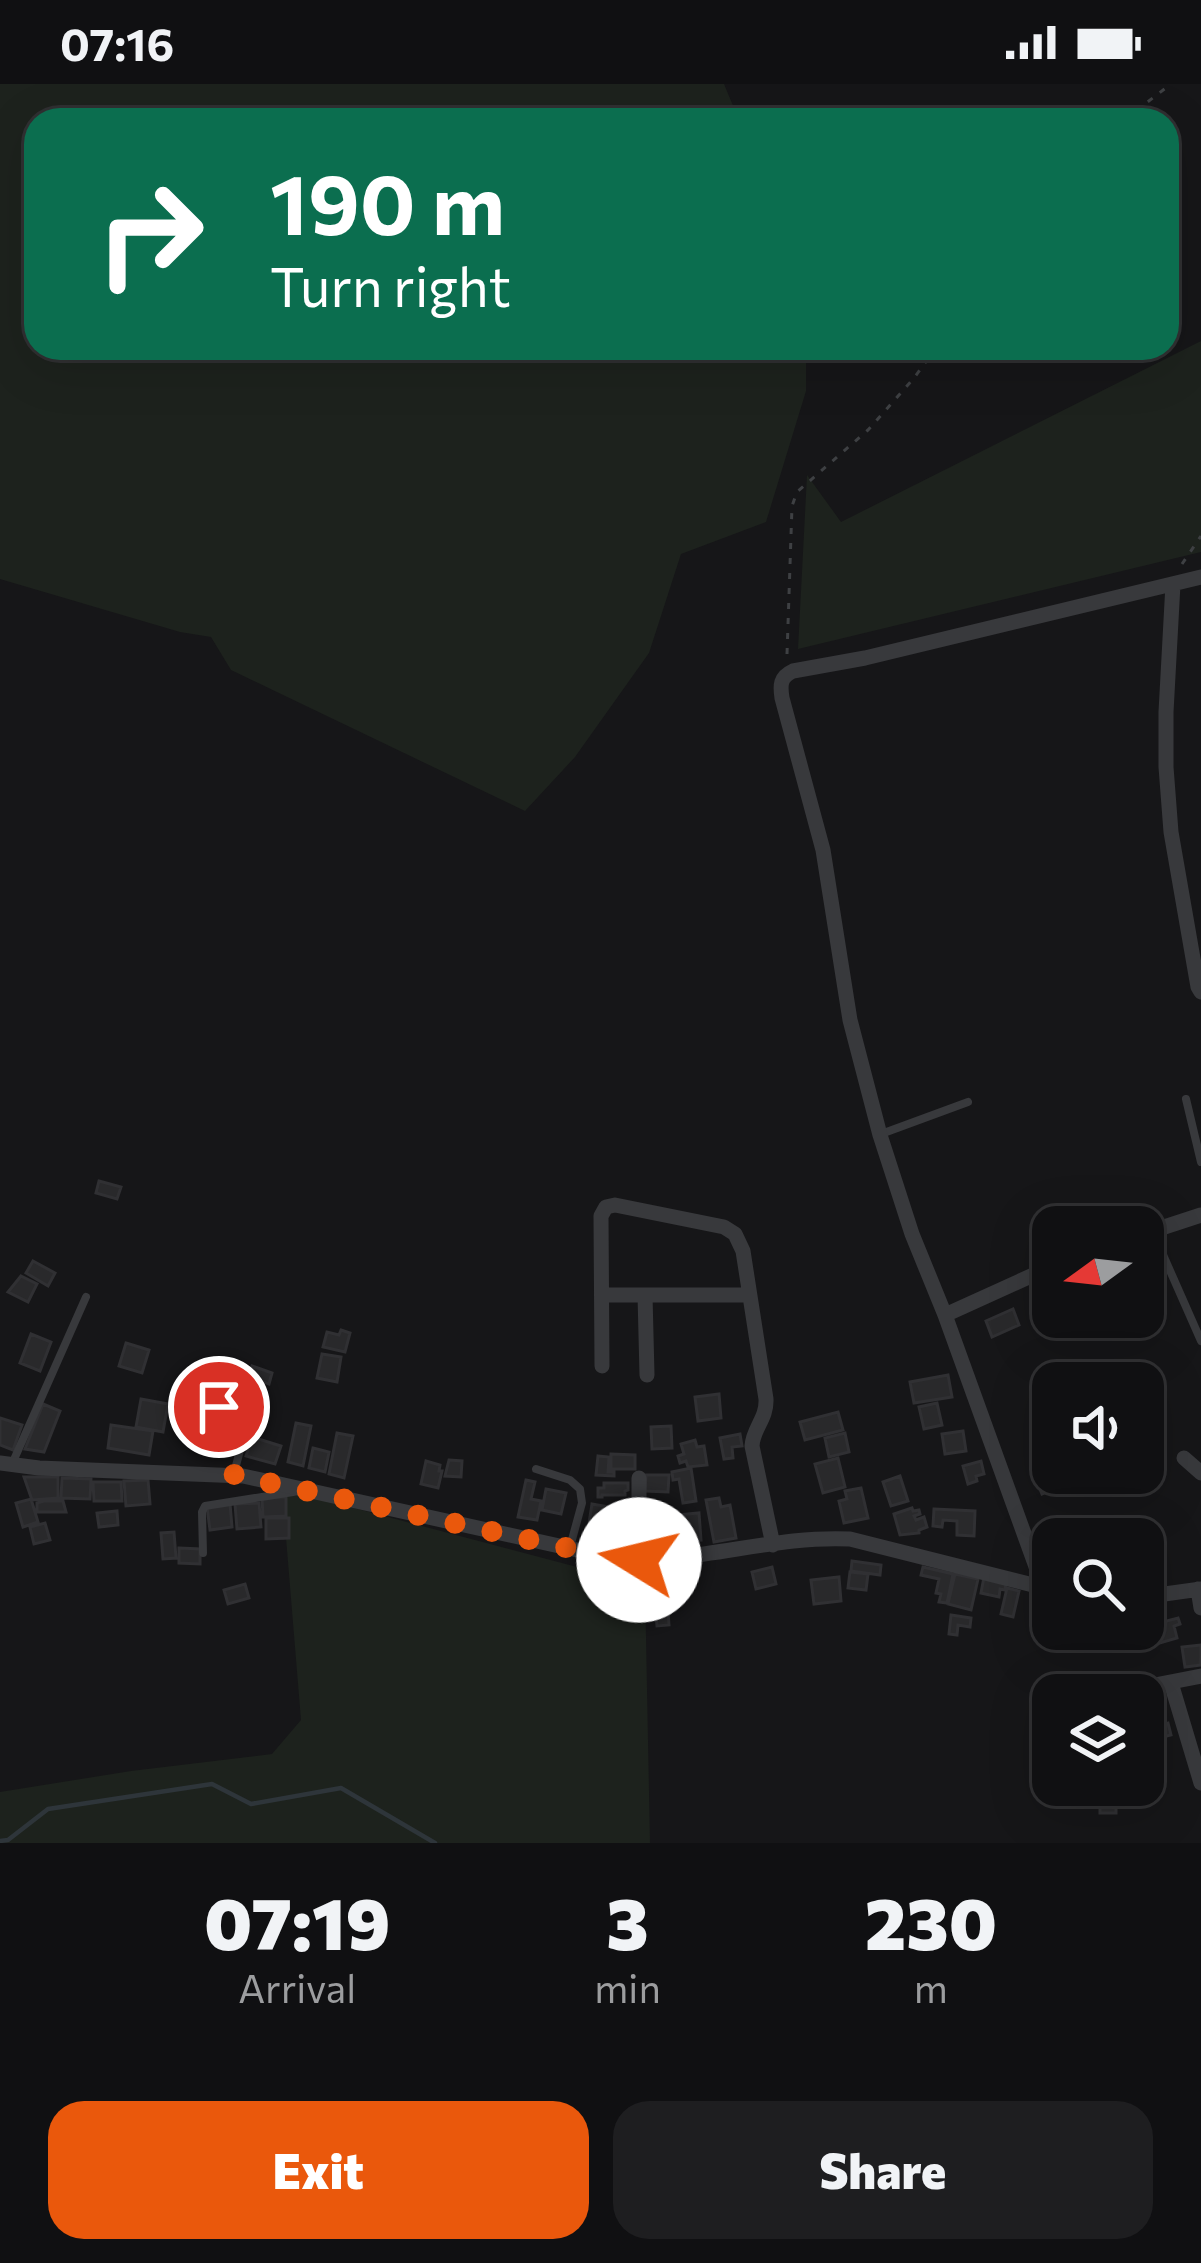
<!DOCTYPE html>
<html lang="en">
<head>
<meta charset="utf-8">
<style>
  :root { --surface:#101012; --page:#1e1e20; --text:#f1f3f6; --muted:#9c9d9f; --line:#303032; --accent:#ea580c }
  body { margin:0; font-family:Commissioner,sans-serif; background:var(--page); color:var(--text); height:100vh; display:flex; flex-direction:column; font-size:45px; white-space:nowrap }
  * { box-sizing:border-box; margin:0 }
  p { font-size:39px; color:var(--muted) }
  .icon { flex:none; width:66px; height:66px; fill:none; stroke:currentColor; stroke-width:2; stroke-linecap:round; stroke-linejoin:round }
  .map { position:relative; height:1759px; overflow:hidden }
  .sheet { display:flex; flex-direction:column; background:var(--surface); flex:1 }
  .sheet>* { flex:none }
  .hud { position:absolute; left:24px; top:24px; width:1155px; height:252px; border-radius:36px; box-shadow:0 12px 48px #0002,0 0 0 3px var(--line); background:#0b6e4f; color:#fff; overflow:hidden }
  .needle { width:78px; rotate:255deg }
  .controls { position:absolute; left:1032px; top:1122px; display:grid; gap:24px }
  .controls a { display:grid; place-items:center; width:132px; height:132px; border-radius:24px; background:var(--surface); box-shadow:0 12px 48px #0002,0 0 0 3px var(--line); font-size:60px }
  .pin { position:absolute; display:grid; place-items:center; width:102px; height:102px; color:#fff; margin:-51px; border:6px solid #fff; border-radius:50%; box-shadow:0 3px 12px #0007 }
  .me { position:absolute; width:132px; margin:-66px; rotate:279deg; stroke-linejoin:round; filter:drop-shadow(0 0 9px #0008) }
  .turn { display:flex; align-items:center; gap:42px; height:252px; padding:0 48px; font-size:54px }
  .turn .icon { width:156px; height:156px; stroke-width:2.5 }
  .turn b { display:block; font-size:84px; line-height:102px }
  .eta { display:flex; justify-content:space-evenly; align-items:center; height:204px; text-align:center }
  .eta b { font-size:72px; font-weight:800; line-height:84px }
  .button { display:flex; gap:24px; margin-top:auto; padding:24px 48px }
  .button a { flex:1; height:138px; border-radius:36px; background:var(--accent); color:#fff; font-size:48px; font-weight:800; line-height:138px; text-align:center }
  .button a+a { background:var(--page); color:var(--text) }
  .status { display:flex; justify-content:space-between; align-items:center; height:84px; padding:0 60px; background:var(--surface); direction:ltr }
  .status svg { height:33px; fill:currentColor }
  .map>svg:first-child { display:block }
  .green { fill:#1d221d }
  .lines { fill:none; stroke-linecap:round; stroke-linejoin:round }
  .stream { stroke:#2e353a; stroke-width:4.5 }
  .building { fill:#29292b; stroke:#303033; stroke-width:3 }
  .path { stroke:#3e4043; stroke-width:3; stroke-dasharray:6 9; stroke-linecap:butt }
  .lane { stroke:#38393c; stroke-width:8 }
  .street { stroke:#38393c; stroke-width:15 }
  .route { stroke:#ea580c; stroke-width:21; stroke-dasharray:0 37.8 }
</style>
</head>
<body>
<div class="status"><b>07:16</b><svg viewBox="0 0 49 12"><path d="M0 12V9h3v3zM5 12V6h3v6zM10 12V3h3v9zM15 12V0h3v12zM26 1h20v11H26zM47 4h2v5h-2z"/></svg></div>
<div class="map">
<svg width="1201" height="1759" viewBox="0 0 1201 1759">
  <rect width="100%" height="100%" fill="#161618"/>
  <path class="green" d="M0,0H724L739,36H36V264H806V307L766,438L681,470L649,569L575,673L525,727L231,586L211,553L180,548L0,495Z
    M1201,257V468L798,565L807,391L841,438Z
    M282,1405L645,1501L650,1759H0V1708L131,1687L272,1670L301,1636Z"/>
  <g class="lines">
    <path class="stream" d="M0,1757L8,1756L48,1725L212,1700L251,1720L341,1704L435,1759"/>
  </g>
  <path class="building" d="M99,1097L121,1103L117,1115L96,1109Z
    M33,1177L55,1189L48,1202L26,1189Z
    M21,1192L37,1200L28,1218L8,1208Z
    M1013,1225L1019,1241L992,1253L986,1237Z
    M341,1246L350,1249L345,1268L323,1263L327,1248L339,1251Z
    M31,1250L51,1258L40,1287L20,1279Z
    M126,1259L149,1266L142,1289L119,1282Z
    M322,1270L341,1273L337,1298L317,1294Z
    M252,1282L272,1289L269,1300L249,1293Z
    M948,1291L952,1313L914,1319L910,1298Z
    M208,1293L221,1298L215,1314L218,1316L216,1321L200,1315Z
    M238,1306L263,1315L256,1336L230,1327Z
    M719,1310L721,1334L698,1337L695,1313Z
    M141,1315L168,1320L163,1348L136,1343Z
    M937,1319L942,1341L924,1345L919,1323Z
    M43,1320L60,1327L44,1368L25,1365Z
    M838,1328L843,1346L805,1356L800,1338Z
    M0,1334L22,1341L13,1366L0,1361Z
    M296,1339L311,1342L303,1382L288,1378Z
    M111,1341L153,1347L149,1371L108,1364Z
    M671,1342L672,1364L652,1365L651,1343Z
    M963,1347L966,1367L945,1370L942,1350Z
    M337,1349L353,1352L344,1394L329,1390Z
    M845,1349L849,1368L829,1373L825,1354Z
    M740,1350L742,1362L732,1363L733,1374L724,1375L720,1354Z
    M252,1353L281,1362L275,1380L246,1372Z
    M695,1356L697,1363L704,1362L707,1381L688,1383L686,1377L680,1379L678,1372L684,1370L681,1360Z
    M313,1364L329,1368L325,1388L309,1384Z
    M611,1370L635,1371V1385H611Z
    M598,1372L609,1373L608,1388H614V1392L596,1391Z
    M838,1374L845,1403L823,1409L815,1380Z
    M449,1376L462,1377L461,1393L445,1392Z
    M426,1377L440,1381L439,1387H442L438,1404L421,1400Z
    M981,1377L984,1390L976,1392L977,1397L968,1400L963,1382Z
    M691,1384L696,1417L683,1419L679,1395L673,1396L672,1388Z
    M1053,1385V1389H1061L1065,1400L1042,1410L1035,1393Z
    M646,1391H669L668,1408L645,1407Z
    M900,1392L908,1417L891,1422L883,1398Z
    M24,1393H58V1414L32,1416Z
    M62,1394L91,1395L90,1415L61,1414Z
    M148,1396L150,1420L126,1422L124,1397Z
    M526,1396L535,1398L531,1415L541,1417L537,1436L518,1433Z
    M93,1398H121L122,1417H94Z
    M604,1399H628V1406L625,1407V1411H602V1413H598V1404H604Z
    M861,1404L868,1434L844,1439L839,1417L847,1415L845,1407Z
    M546,1405L566,1409L561,1430L542,1426Z
    M262,1413H286V1432L263,1433Z
    M719,1414L721,1423L730,1421L736,1454L714,1458L706,1416Z
    M31,1415L38,1438L23,1443L16,1419Z
    M44,1417H63L66,1428H37V1419Z
    M259,1419L261,1443L237,1445L235,1420Z
    M230,1420L232,1443L210,1446L207,1423Z
    M592,1420L632,1427L630,1439L606,1435L603,1454L587,1452Z
    M912,1424L913,1427L919,1426L920,1430L914,1432L916,1436L924,1433L927,1443L919,1446V1449L900,1451L894,1430Z
    M934,1425L975,1427L974,1452L957,1451V1437L943,1436L942,1443L933,1442Z
    M117,1427L118,1441L99,1443L97,1429Z
    M656,1429L675,1430L673,1462L655,1461Z
    M699,1429L701,1456L687,1457L686,1444L678,1445L676,1431Z
    M266,1434H289V1454L266,1455Z
    M45,1439L50,1456L34,1460L30,1443Z
    M174,1448L176,1474L163,1475L161,1449Z
    M179,1464L200,1465V1480L179,1479Z
    M852,1477L881,1481L880,1491L851,1487Z
    M772,1483L776,1500L756,1505L752,1488Z
    M923,1483L953,1490L947,1519L939,1518L941,1510L936,1509L939,1495L921,1491Z
    M850,1488L868,1490L866,1506L848,1504Z
    M955,1490L978,1495L971,1526L948,1520Z
    M839,1493L841,1517L814,1520L811,1496Z
    M984,1493L1006,1497L1005,1506L1000,1505L999,1513L981,1509Z
    M245,1500L249,1514L228,1520L224,1506Z
    M1007,1504L1019,1507L1013,1533L1001,1530Z
    M667,1513L669,1541L657,1542L656,1531L651,1532L650,1515Z
    M951,1531L971,1534L970,1543L958,1541L957,1551L949,1550Z
    M1178,1534L1180,1540L1174,1542L1177,1554L1160,1559L1155,1540Z
    M1201,1561V1581L1185,1583L1182,1563Z
    M1168,1639L1171,1651L1143,1658V1646Z
    M1037,1696H1053V1701H1063V1707L1037,1710Z
    M1100,1714L1116,1715V1729H1100Z"/>
  <g class="lines">
    <path class="path" d="M1124,36L1171,0
      M1182,480L1201,452
      M787,570L792,422L797,408L868,346L914,294L936,264"/>
    <path class="lane" d="M1186,1015L1201,1078
      M881,1050L968,1018
      M1153,1148L1201,1257
      M219,1323C247,1352 244,1351 234,1389
      M12,1380L86,1213
      M536,1385L570,1396L580,1405L582,1419L570,1463
      M203,1469L202,1428L205,1422L293,1408"/>
    <path class="street" d="M1173,500L1166,628V683L1171,748L1198,903L1201,908
      M1143,1150L1201,1131
      M602,1211H749
      M645,1211L647,1291
      M945,1231L1053,1182
      M602,1282L601,1132L606,1123L615,1121L724,1143L735,1150L743,1167L766,1315C767,1335 753,1344 752,1362L773,1461
      M1184,1374L1201,1389
      M0,1379L39,1384L243,1392L618,1475C697,1480 773,1451 850,1455L1053,1506
      M639,1476V1394
      M1043,1502L945,1231L912,1150L880,1051L850,936L823,766L782,614C780,601 780,593 793,587L865,574L1201,493
      M1198,1505L1201,1524
      M1143,1513L1201,1505
      M1171,1599L1201,1699
      M1124,1607L1201,1592"/>
  </g>
  <g class="lines">
    <path class="route" d="M219,1323C247,1353 244,1352 234,1391L618,1475L639,1476"/>
  </g>
</svg>
<div class="controls">
<a><svg class="needle" viewBox="-14 -14 28 28"><path d="M0-13l5 13h-10z" fill="#e53935"/><path d="M0 13l5-13h-10z" fill="#9c9d9f"/></svg></a>
<a><svg class="icon" aria-label="sound" viewBox="0 0 24 24"><path d="M4 9h4l5-4v14l-5-4H4zM17 9q2 3 0 6"/></svg></a>
<a><svg class="icon" aria-label="search" viewBox="0 0 24 24"><circle cx="10" cy="10" r="6"/><path d="M15 15l6 6"/></svg></a>
<a><svg class="icon" aria-label="layers" viewBox="0 0 24 24"><path d="M12 4l9 5-9 5-9-5zM3 14l9 5 9-5"/></svg></a>
</div>
<div class="pin" style="left:219px;top:1323px;background:#d93025"><svg class="icon" aria-label="arrive" viewBox="0 0 24 24"><path d="M6 21V4h12l-3 4 3 4H6"/></svg></div>
<svg class="me" style="left:639px;top:1476px" viewBox="-20 -20 40 40"><circle r="19" fill="#fff"/><path d="M0-13L10 11 0 6-10 11z" fill="#ea580c"/></svg>
<div class="hud">
<div class="turn"><svg class="icon" aria-label="right" viewBox="0 0 24 24"><path d="M7 20v-9h11M14 6l5 5-5 5"/></svg><div><b>190 m</b>Turn right</div></div>
</div>
</div>
<section class="sheet">
<div class="eta">
<div><b>07:19</b><p>Arrival</p></div>
<div><b>3</b><p>min</p></div>
<div><b>230</b><p>m</p></div>
</div>
<div class="button"><a>Exit</a><a>Share</a></div>
</section>
</body>
</html>
